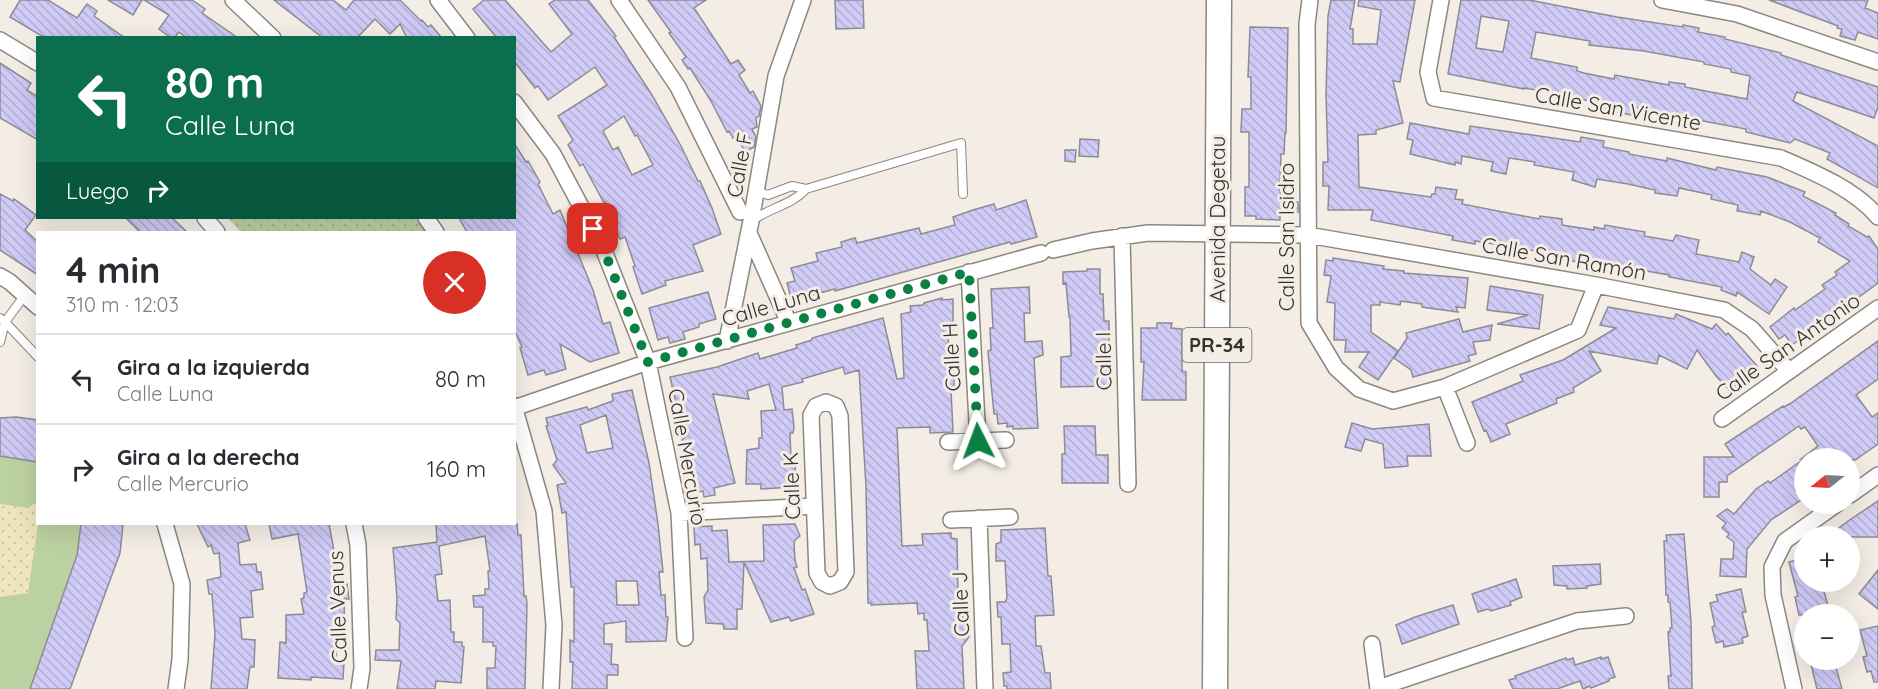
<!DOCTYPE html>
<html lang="es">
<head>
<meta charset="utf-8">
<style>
  :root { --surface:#fff; --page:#f2f2f3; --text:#2b2b33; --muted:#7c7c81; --line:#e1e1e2 }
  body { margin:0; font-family:Quicksand,sans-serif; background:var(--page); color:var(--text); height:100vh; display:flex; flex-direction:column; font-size:22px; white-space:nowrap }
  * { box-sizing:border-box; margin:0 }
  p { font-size:20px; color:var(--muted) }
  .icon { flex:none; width:33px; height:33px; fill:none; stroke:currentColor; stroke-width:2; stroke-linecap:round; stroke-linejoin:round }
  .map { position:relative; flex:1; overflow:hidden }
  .panel { position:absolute; left:36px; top:231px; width:480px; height:294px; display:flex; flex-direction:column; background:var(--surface); border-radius:0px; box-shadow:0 6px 24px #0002 }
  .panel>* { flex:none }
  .hud { position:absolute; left:36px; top:36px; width:480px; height:183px; border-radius:0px; box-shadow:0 6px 24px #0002; background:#0b6e4f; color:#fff; overflow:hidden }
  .needle { width:39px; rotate:252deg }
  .fabs { position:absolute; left:1794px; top:448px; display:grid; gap:12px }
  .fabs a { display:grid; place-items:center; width:66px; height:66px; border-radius:50%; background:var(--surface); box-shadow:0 6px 24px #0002; font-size:30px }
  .pin { position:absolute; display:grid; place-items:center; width:51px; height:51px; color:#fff; margin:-26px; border-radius:12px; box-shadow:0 3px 9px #0006 }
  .me { position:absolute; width:66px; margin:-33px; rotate:357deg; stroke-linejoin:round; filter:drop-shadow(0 0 4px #0008) }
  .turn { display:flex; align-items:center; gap:21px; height:126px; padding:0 30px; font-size:27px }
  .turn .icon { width:78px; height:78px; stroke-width:2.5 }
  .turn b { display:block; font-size:42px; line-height:51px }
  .then { display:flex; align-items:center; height:57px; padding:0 30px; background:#0003; gap:12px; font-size:22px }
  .round { display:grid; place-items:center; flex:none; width:63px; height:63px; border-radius:32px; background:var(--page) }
  .headline { display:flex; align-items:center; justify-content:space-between; height:102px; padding:0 30px }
  h1 { font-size:36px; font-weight:800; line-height:45px }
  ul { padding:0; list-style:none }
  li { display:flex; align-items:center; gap:18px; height:90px; padding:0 30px; border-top:2px solid var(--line) }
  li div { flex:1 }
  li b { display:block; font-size:22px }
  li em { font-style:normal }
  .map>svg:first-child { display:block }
  .green { fill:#bcd1a1 }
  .sand { fill:url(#sand-dots) }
  .park { fill:url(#park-dots) }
  .building { fill:url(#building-back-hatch); stroke:#8d8c95; stroke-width:1.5; fill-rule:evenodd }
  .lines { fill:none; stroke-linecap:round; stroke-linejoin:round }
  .service-casing { stroke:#8c877f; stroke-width:10 }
  .minor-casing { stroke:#8c877f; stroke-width:18 }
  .primary-casing { stroke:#8c877f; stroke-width:27 }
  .service { stroke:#fff; stroke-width:8 }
  .minor { stroke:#fff; stroke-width:15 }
  .primary { stroke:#fff; stroke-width:24 }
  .route { stroke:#0b8043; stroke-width:10; stroke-dasharray:0 18 }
  .labels { text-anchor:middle; stroke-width:6; stroke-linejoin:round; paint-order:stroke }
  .shield { fill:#f3ede5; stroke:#6d6965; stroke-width:1.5 }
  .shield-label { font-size:20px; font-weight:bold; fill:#34312e }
  .street-label { font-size:21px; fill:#34312e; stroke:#f3ede5 }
</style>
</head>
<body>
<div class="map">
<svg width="1878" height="689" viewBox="0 0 1878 689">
  <defs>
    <pattern id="sand-dots" width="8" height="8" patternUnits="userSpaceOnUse" patternTransform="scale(1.5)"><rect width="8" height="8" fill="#eee5bf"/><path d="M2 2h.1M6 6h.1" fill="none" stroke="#cdc5a4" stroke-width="1.8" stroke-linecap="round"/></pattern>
    <pattern id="park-dots" width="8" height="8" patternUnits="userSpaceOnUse" patternTransform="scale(1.5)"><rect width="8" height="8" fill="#bcd1a1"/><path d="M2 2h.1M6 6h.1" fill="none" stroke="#a2b48b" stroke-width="1.8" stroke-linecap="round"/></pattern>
    <pattern id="building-back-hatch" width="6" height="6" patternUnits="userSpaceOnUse" patternTransform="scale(1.5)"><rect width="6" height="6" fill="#cfcaf6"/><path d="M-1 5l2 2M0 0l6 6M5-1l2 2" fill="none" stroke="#b2aed3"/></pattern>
  </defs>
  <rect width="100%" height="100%" fill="#f3ede5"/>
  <path class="green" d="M16,417L37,420L38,524H123L120,553L70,689H0V418Z"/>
  <path class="sand" d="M37,503L38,524L28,593L0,597V504L29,508L32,505Z"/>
  <path class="park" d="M228,218H416L425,232H241Z"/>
  <path class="building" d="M20,0H48L77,18L87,4L97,11L94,16L125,38H45L10,17Z
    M108,0H142L133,15Z
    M144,0H192L205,9L202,13L238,38H187L179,32L174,38H171L159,29L169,15Z
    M274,0H333L346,10L354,0H400L421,21L422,20L428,27L431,25L442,38H407L400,24L390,34L375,19L357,38H323Z
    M484,0H505L551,52L572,34L549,4L555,0H588L599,14L616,36L614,37L652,95L681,146L698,181H700L712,208L721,234L693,245L703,271L665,281L666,285L642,294L633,267L635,266L625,237L620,239L605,202L604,203L583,164L580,166L568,145L573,140L558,116L607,85L595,67L548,100L538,86L535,88L514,61V38H497L473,9ZM624,116L635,136L637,135L653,165L632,175L618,147L613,150L603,131Z
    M648,0H706L694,8L731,64L738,60L745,70L739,75L750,93L753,91L761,106L759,116L756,118L757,127L752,129L756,137L754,147L745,152L737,136L733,138L729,131L727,132L711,101L690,68L688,69L682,60L686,57L669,33L671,32Z
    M835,0H863L864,28L836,29Z
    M1331,0H1355L1350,29H1353V44H1377L1381,10L1358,6L1359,0H1415L1400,82L1393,81L1403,123L1376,130V134L1358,135L1359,187L1431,197L1432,194H1435L1436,187L1457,190L1455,199L1463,200L1462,204L1539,219L1540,216L1562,219V225L1594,230V227L1604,229L1605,225L1645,232L1644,236L1673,241L1676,235L1699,240L1696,254L1739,262L1742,252L1754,257L1750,269L1771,285L1775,279L1787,287L1769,314L1737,292L1736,296L1721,290L1722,287L1669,277V275L1577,259L1576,262L1560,259L1561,255L1475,241V244L1452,240L1453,236L1371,220L1373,210H1328L1329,186H1323V162H1328L1326,95L1328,16Z
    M1461,0H1529L1617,17L1683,27V25L1699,28L1698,32L1725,37V39L1781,53V55L1878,87V107L1874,118L1797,92L1793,101L1878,146V188L1827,159L1830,153L1795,139L1790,143L1746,132V129L1633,108L1632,115L1606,110L1607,103L1555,96L1556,93L1524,88V89L1448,74ZM1481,16L1509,21L1503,52L1476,48ZM1536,32L1590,41L1589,45L1644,51L1704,62V64L1731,69V72L1750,76L1747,99L1685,87V84L1669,82V85L1615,75L1614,79L1584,73L1577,71V67L1531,58Z
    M1769,0H1868L1865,8L1878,13V39L1858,32L1855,40L1840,36L1842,29L1837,28L1838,26Z
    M1250,27L1288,28L1286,133H1285L1284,154H1281L1280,188L1281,201L1298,202L1299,212H1280V220L1256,219V216H1245V187H1249V132H1241L1242,109H1251V77H1248Z
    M0,63L31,83L27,90L38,97V140L0,118Z
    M1410,123L1469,134L1470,126L1580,142L1581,137L1604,141L1603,147L1629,152V154L1667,161V158L1716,170L1717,167L1767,177L1805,192L1803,196L1836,213L1835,215L1849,224L1848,226L1867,237L1869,236L1878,249V283L1837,313H1832L1808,330L1810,332L1792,345L1785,335L1779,339L1770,327L1794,308L1795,310L1825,289L1822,285L1837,275L1835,272L1850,261L1818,242L1820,238L1790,222L1761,211L1760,215L1737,211L1738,205L1711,199L1712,195L1679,188L1677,196L1655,193V190L1628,184L1597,179L1595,187L1572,180L1574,172L1534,165L1535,162L1509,158L1506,174L1491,171L1493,162L1462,156L1461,164L1455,162V165L1410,154L1413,140L1407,139Z
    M1080,139L1099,140L1098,157L1079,156Z
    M514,143L526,162L528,161L540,182L538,184L553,214L560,210L593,290L603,324L610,322L619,353L590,362L560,344L566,369L546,375L544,370L528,375L520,348L522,347L514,329V232H467L459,218H514Z
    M1065,150H1076L1075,162L1065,161Z
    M0,194L13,201L14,199L36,215L25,230L38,242V275L0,250Z
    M1026,200L1037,237L1011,244L1010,242L835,291V289L800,298L799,295L791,298L787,283L795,281L791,268L818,261L816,253L842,247L841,242L855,238L857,243L919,228L921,234L955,225L953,217L973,210L994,204L996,210Z
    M126,218H172L187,232H140Z
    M1333,258L1377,265L1384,266L1383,269L1404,271V273L1468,278L1465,308L1456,307L1458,312L1422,307V304L1401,301L1400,305L1380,302V305H1371V332L1398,351L1378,380L1359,367L1369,352H1345L1346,340H1334L1335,303L1327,302L1331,276L1324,275L1326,260L1333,261Z
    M1087,269H1100V294H1103L1104,321H1109V386L1061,387V357L1071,356L1070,317H1069L1066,283L1063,284V272L1087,271Z
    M1490,286L1543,295L1539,329L1497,324L1528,315L1487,310Z
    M1029,287L1030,313H1024L1025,342L1042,341L1043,355L1034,358L1038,428L1013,429V426L1007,427V423L998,424L997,414H994L988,351L991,350L990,328H993L991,289Z
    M708,292L716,319L699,324V327L683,332L685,339L670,343L668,337L658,340L649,308Z
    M942,298V300L953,299V334H948L950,376H954V390H951L953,432L930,433V427L897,428L902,546L923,545L922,534L951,533V538L957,539L958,594L959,604H962L963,622L968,626L969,637L962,646L964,689H917L915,651H929L927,620H924V613L918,614L917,603L871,605V603H868L866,486L859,370L845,374L843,367L802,379L803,382L782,387L784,410L792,409L794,427L793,433H790L791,460L795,464L796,477L792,478V487L761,489V484H746L747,450L759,448V438H762L761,411L776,410L769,384L747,391L749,399L713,394L735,483L714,488L715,495L704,497L703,491L697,492L692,464H689L684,451L682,440L688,434L681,402L676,403L670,377L717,367L758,353L760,359L797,348L796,345L812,340V338L883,318L897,379L904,378L901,314L911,312L910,306L923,305L924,303Z
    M1608,307L1674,319L1676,314L1712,329L1716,324L1726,335L1728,333L1758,367L1732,393L1716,376L1697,350L1687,369L1659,355L1657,364L1589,351L1601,371L1573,388L1574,392L1556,399L1557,403L1506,424L1510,434L1491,442L1486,430L1484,431L1472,402L1523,381L1520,375L1563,360L1616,328L1600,325Z
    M1459,319L1463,332L1492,325L1490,340L1473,342L1476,354L1468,356L1470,361L1413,377L1411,370L1394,358L1407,338L1406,333Z
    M1157,323H1172L1171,328L1182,329V371L1186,372V400H1142L1144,362H1141V328H1157Z
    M1878,341V379L1856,395L1872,417L1878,413V444L1855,460L1801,459L1818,446L1805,427L1801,429L1799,426L1727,476V482H1719V497H1704V457H1734L1725,444L1783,406L1784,407L1791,403Z
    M632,390L649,463L658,524L663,572H659L661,595H665L666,617H668L666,641L626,642V621L604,624V644H612L611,664L618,665V675H607V689H572L573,662H570V640L574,642V587H571L566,512L562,513L557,485L566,483L553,465L557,460L546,426H548L546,418L587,407L588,410L607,403L613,401L612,394ZM606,415L613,448L587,453L580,425ZM616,581H637L639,605H617Z
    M16,417L38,420V462L0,456V418Z
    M1352,423L1372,429L1429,424L1431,456H1407L1408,466L1385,468L1383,444L1365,439L1361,451L1345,447Z
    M1064,426H1095L1096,455H1108V483H1062V454H1065Z
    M1804,459V498L1771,520L1747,549L1746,577L1720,576L1721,559H1733L1734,542L1727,537L1729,534L1722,528L1726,523L1717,516L1727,509L1734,514L1756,489L1768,481L1770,483Z
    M1878,501V537H1827L1848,521Z
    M81,524H123L120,553L70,689H30L77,555Z
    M197,524H245L250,540L238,543L240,565L256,564L257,572H261L263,589L251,591L253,617L240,618L242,639L255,640L254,667H250L247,689H211L215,634L212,594H209L207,580L221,577L219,553L214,554L211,545L208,547Z
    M269,524H329L334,551H337L338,575L342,574L343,585L347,584L349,599H344L345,635L337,644L336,661L344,662L343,679L311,677V680L278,678L280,642L286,643V615L304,614L301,599L304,598V593L307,592L298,534L272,539Z
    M436,524H517L518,535H521L524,596H526L527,604L525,689H487V668H495L496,646H493V642H483V607H474L473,596L485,595V589H489L488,571H490L485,536L439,546L442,574L435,575L438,601L450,600L451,632H454V642H462V646L464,647L461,683L436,681L435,689H397L401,661L375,660L376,650H399L400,623L396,619L397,598L393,548L437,542Z
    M795,524L800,536L795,540L794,543L795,560L797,567L794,568L802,590L805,589L814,614L791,621L789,617L771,622L744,562L742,609H737V629H724L723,624L706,623L704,597L708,590L707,558L701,559L700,544L695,545L694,527L712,526V531L727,530L729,562L764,561L763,525Z
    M1045,528L1048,576H1051L1054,615L1035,616L1036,646H1041L1045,673H1050L1051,689H1007V686H1004L1003,673L1011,672L1010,644H1002L1001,617H998L997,602H1005L1007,598L1005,561H996V544L1001,542V530Z
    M1684,534L1691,622L1692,689H1669L1668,676H1671L1668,632H1670V628H1672L1670,602H1668V595H1666L1664,541H1667L1666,535Z
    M1804,558V582H1821L1831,615H1799L1795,597L1798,596L1789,562Z
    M1600,564L1601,584L1587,586V588L1567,589V586L1554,585L1553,566Z
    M1878,570V609L1859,594Z
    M1516,579L1522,597L1510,602L1511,605L1491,611L1488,609L1478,612L1472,594Z
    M1741,589L1746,612H1742L1748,636L1742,638L1743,643L1724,647L1723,641L1716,643L1712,627L1715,626L1710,603L1718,601L1716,595Z
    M1453,605L1459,624L1402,644L1396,625L1415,617Z
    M1878,626V682H1874L1871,671L1867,672L1863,657L1867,656L1860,630Z
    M1601,657V659L1608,657L1615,677L1609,679V681L1591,688L1590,686L1583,689L1580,681L1557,689H1513L1509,680L1516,678L1515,676L1566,658L1567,660L1573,658L1575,665Z
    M1810,660H1834L1842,689H1817Z"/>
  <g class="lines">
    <g class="service-casing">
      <path id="service" d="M806,189L961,143L963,194
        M753,220C770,208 793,204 806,189L792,186L768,195L756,191
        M25,295L5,322L38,357
        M0,318L5,322L0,342"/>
    </g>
    <g class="minor-casing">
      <path id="minor" d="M233,0L273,38
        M438,0L467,38
        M619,0L678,87L740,212
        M1310,0L1307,24L1309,323L1336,368L1359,389L1393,401L1445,387L1578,330L1596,285
        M1441,0L1428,72L1434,98L1781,158C1813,172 1855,189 1878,217
        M1662,0L1737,14L1878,62
        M0,40L38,63
        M514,102L553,154L603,248L648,362L679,513L685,638
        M205,218L217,232
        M426,218L436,232
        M749,233L789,323
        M1122,236L1128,484
        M1053,250L1092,241L1148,233L1308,235L1596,285L1724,310L1752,329L1789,371
        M969,272L978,441
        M0,276L10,282L38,307
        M727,341L751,221L776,76L803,0
        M1445,387L1467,443
        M826,402L836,406L840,416L846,572L840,582L830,586L822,582L817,573L811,415L816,406Z
        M514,406L544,511L554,625L551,689
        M514,408L648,362L1041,253
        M1722,419L1878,308
        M948,442L1006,440
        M1850,495L1878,475
        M679,513L814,506
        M979,518L985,689
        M951,520L1010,517
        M165,524L182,584L180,660L176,689
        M354,524L358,545L362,668L359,689
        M1372,644L1378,689
        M1378,688L1577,621L1626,616
        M1794,689L1773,595L1772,567L1785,541L1837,504"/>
    </g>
    <g class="primary-casing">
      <path id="primary" d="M1215,689L1219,0"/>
    </g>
    <use href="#service" class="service"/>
    <use href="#minor" class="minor"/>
    <use href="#primary" class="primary"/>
  </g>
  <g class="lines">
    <path class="route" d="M593,229L603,248L648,362L969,272L978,441"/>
  </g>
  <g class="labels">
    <rect class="shield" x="1182.5" y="328" width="69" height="34" rx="4.5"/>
    <g class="shield-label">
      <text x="1217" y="352">PR-34</text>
    </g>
    <g class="street-label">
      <text transform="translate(1618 109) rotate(10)" y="7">Calle San Vicente</text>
      <text transform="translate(740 165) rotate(-80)" y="7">Calle F</text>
      <text transform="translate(1218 219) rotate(-90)" y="7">Avenida Degetau</text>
      <text transform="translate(1287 237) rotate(-90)" y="7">Calle San Isidro</text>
      <text transform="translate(1564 259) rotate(10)" y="7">Calle San Ramón</text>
      <text transform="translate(771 306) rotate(-16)" y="7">Calle Luna</text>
      <text transform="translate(1788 347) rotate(-35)" y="7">Calle San Antonio</text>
      <text transform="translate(952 357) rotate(-93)" y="7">Calle H</text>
      <text transform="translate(1104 361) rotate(-91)" y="7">Calle I</text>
      <text transform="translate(687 457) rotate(80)" y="7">Calle Mercurio</text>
      <text transform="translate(792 486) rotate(-92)" y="7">Calle K</text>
      <text transform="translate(961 604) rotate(-92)" y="7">Calle J</text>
      <text transform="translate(338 607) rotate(-92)" y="7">Calle Venus</text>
    </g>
  </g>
</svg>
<div class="fabs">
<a><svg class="needle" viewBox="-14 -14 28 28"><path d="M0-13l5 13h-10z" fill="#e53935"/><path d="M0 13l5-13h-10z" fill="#7c7c81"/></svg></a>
<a>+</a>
<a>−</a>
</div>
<div class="pin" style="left:593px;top:229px;background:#d93025"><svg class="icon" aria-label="arrive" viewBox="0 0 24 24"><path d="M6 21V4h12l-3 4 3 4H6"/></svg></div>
<svg class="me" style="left:978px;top:441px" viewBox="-20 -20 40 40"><path d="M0-17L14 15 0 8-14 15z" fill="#0b8043" stroke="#fff" stroke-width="4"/></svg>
<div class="hud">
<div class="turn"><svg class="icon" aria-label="left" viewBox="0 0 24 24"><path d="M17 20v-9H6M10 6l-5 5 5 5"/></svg><div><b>80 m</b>Calle Luna</div></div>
<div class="then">Luego<svg class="icon" aria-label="right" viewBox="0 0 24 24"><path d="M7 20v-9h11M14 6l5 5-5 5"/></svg></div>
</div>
<section class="panel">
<div class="headline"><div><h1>4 min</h1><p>310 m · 12:03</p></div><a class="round" style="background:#d93025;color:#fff"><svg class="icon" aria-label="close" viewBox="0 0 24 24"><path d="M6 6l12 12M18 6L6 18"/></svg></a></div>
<ul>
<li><svg class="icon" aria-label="left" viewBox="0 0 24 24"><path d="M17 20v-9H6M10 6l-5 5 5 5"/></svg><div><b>Gira a la izquierda</b><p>Calle Luna</p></div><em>80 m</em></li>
<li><svg class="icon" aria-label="right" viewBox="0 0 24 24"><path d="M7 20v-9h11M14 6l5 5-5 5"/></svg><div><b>Gira a la derecha</b><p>Calle Mercurio</p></div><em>160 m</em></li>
</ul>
</section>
</div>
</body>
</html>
